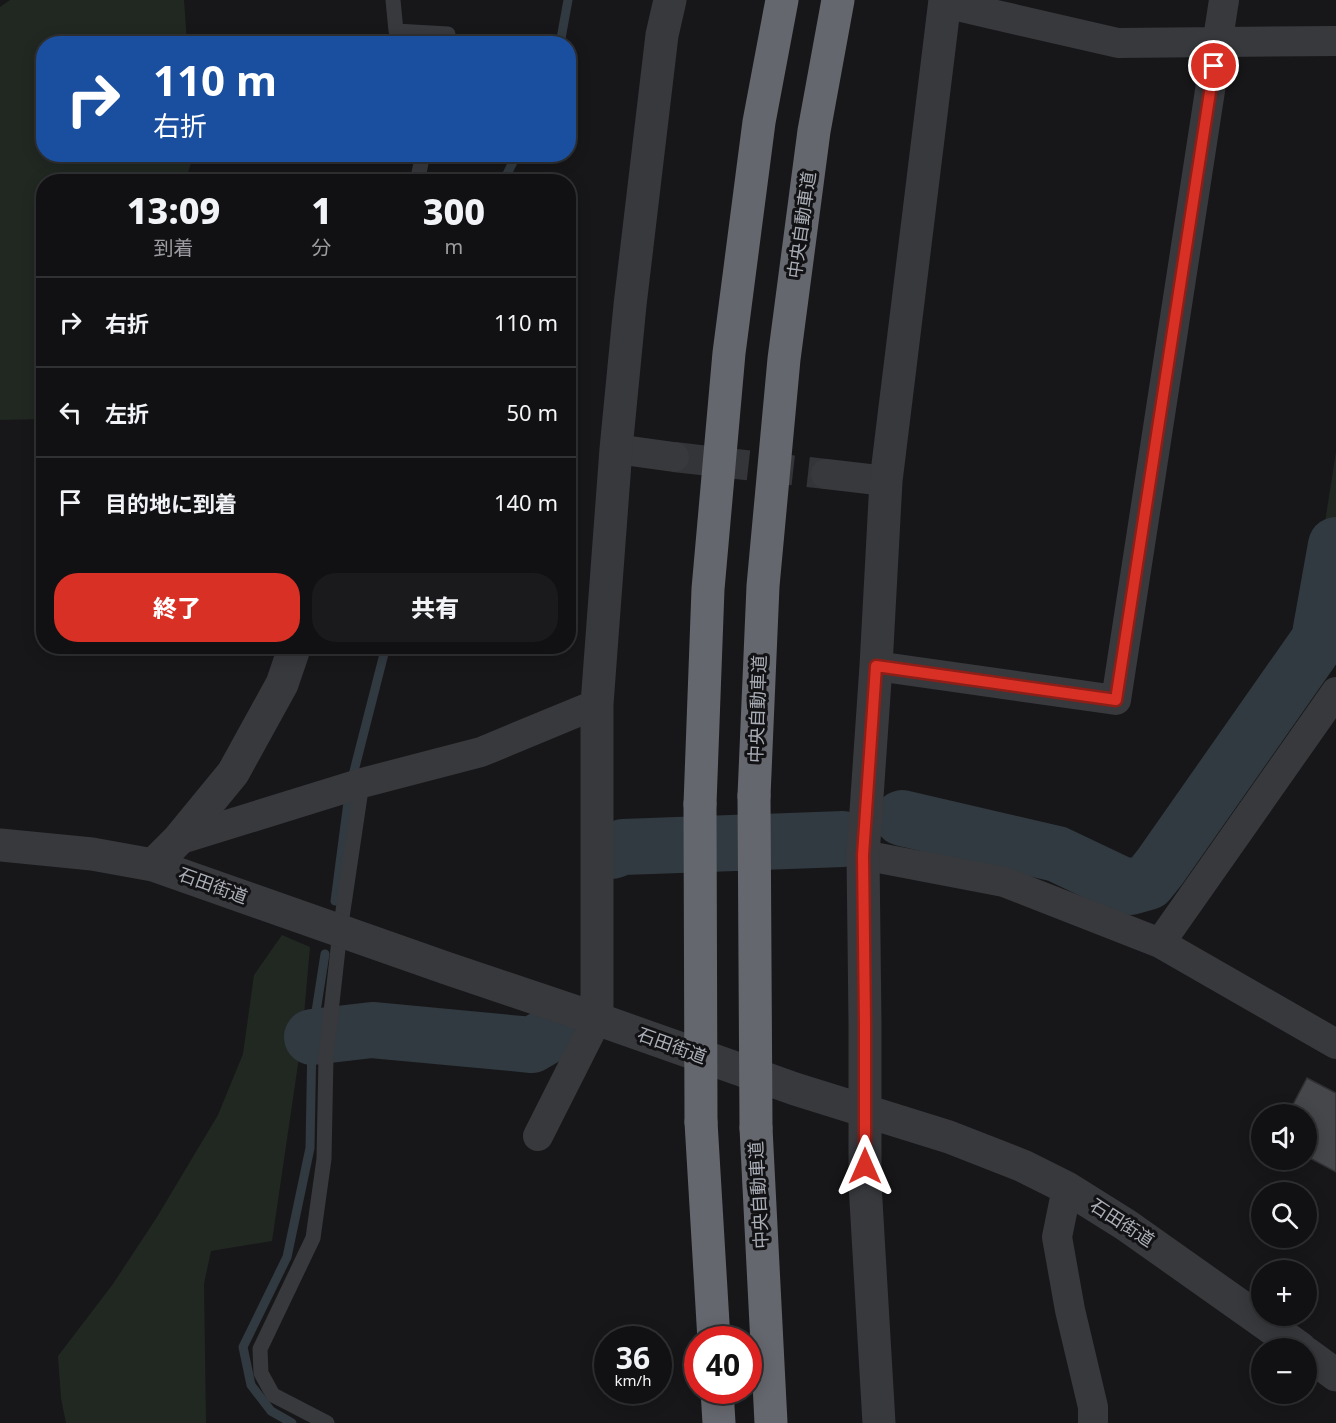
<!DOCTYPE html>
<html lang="ja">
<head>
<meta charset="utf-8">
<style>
  :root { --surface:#111113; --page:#1a1a1c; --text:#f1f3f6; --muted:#9c9da0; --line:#303133; --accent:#d93025 }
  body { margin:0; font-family:"Noto Sans","Noto Sans JP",sans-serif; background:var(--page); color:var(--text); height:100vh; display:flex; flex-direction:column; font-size:22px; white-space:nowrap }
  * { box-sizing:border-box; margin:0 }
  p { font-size:20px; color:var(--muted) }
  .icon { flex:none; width:33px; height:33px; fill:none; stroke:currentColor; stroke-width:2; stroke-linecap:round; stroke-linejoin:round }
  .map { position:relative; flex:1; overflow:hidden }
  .details { position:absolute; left:36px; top:174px; width:540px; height:480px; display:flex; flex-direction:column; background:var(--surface); border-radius:24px; box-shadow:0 3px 15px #0003,0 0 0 2px var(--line) }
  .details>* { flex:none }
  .banner { position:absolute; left:36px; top:36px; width:540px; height:126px; border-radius:24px; box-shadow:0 3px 15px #0003,0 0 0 2px var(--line); background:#1a4fa0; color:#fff; overflow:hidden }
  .fabs { position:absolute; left:1251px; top:1104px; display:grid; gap:12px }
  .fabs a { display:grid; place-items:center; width:66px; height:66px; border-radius:50%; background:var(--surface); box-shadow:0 3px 15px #0003,0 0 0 2px var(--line); font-size:30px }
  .speed { position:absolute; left:594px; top:1326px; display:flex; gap:12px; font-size:30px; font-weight:700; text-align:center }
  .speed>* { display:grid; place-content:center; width:78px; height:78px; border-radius:50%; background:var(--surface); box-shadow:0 3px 15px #0003,0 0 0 2px var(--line); line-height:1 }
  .speed small { font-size:15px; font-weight:400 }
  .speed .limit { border:9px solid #d22; background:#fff; color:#111 }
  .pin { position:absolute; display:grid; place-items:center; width:51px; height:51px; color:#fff; margin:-26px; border:3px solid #fff; border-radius:50%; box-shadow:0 2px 6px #0007 }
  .me { position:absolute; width:66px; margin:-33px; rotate:0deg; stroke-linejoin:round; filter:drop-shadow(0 0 4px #0008) }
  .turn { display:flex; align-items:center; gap:21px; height:126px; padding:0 18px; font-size:27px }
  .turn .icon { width:78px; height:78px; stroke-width:2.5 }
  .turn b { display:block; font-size:42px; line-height:51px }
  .eta { display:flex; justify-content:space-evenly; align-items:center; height:102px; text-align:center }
  .eta b { font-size:36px; font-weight:800; line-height:42px }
  .primary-button { display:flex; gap:12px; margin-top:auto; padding:12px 18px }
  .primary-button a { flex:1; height:69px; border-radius:24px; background:var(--accent); color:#fff; font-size:24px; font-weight:800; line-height:69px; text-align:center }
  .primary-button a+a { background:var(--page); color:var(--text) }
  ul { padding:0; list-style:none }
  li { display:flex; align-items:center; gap:18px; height:90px; padding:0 18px; border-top:2px solid var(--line) }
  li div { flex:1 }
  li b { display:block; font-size:22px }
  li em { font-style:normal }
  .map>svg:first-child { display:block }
  .green { fill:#212822 }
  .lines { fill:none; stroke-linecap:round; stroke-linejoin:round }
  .stream { stroke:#313a40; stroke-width:9 }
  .river { stroke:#313a40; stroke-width:56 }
  .building { fill:#46474b; stroke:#313134; stroke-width:1.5 }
  .minor-tunnel { stroke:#343539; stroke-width:30; stroke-dasharray:30 15; stroke-linecap:butt }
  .service { stroke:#38393d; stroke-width:15 }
  .minor { stroke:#38393d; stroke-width:30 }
  .tertiary { stroke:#38393d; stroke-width:33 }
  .motorway { stroke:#65676e; stroke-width:33 }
  .motorway-bridge { stroke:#65676e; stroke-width:33 }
  .route-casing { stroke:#8d1f18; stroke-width:15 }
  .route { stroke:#d93025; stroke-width:10 }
  .labels { text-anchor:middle; stroke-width:6; stroke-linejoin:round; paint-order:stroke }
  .street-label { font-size:18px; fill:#aaaeb7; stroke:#121214 }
</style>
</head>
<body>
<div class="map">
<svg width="1336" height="1423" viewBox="0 0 1336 1423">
  <rect width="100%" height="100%" fill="#171719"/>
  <path class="green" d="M10,0H184L187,43L44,44V154L194,155L185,181L44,182L43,419L0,420V7Z
    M1336,452V599H1313Z
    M282,935L310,947L302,1037L272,1241L211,1251L204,1284L206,1423H66L61,1398L58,1356L113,1284L157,1217L218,1115L243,1054L254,975Z"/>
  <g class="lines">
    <path class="stream" d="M560,44L568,0
      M503,182L517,154
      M353,775L386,646
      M335,901L348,802
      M292,1423L271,1411L251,1385L243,1347L287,1257L310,1148L312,1037L325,954"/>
    <path class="river" d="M902,818L1057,854L1118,883L1130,887L1148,882L1160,867L1319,640L1336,545
      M612,851L623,847L843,839
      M312,1037L372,1030L532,1045L554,1032"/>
  </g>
  <path class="building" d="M1307,1078L1336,1093V1172L1306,1156V1114H1288Z"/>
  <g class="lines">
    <path class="minor-tunnel" d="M674,457L826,474"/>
    <path class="service" d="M393,0L396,31L448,34L447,44
      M417,182L423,154
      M327,1423L273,1395L261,1373L260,1349L313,1238L324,1159L326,1057L340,931L362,783"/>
    <path class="minor" d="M944,3L1118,43L1336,41
      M616,449L674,457
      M826,474L886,481
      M876,666L1116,700L1224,0
      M178,840L362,783L481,752L597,704
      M863,855L1004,882L1160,943L1336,1044
      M1160,943L1336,692
      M538,1136L597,1019
      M1067,1188L1057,1237L1070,1310L1093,1407V1423"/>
    <path class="tertiary" d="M0,845L92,854L153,865L446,968L597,1019L795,1089L949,1137L1023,1166L1067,1188L1126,1225L1300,1348
      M153,865L178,840L233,773L282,684L295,646
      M597,1019V704L616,449L630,305L662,35L670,0
      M1306,1353L1336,1375
      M879,1423L865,1184V1023L863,855L876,666L886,481L945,0"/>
    <path class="motorway" d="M754,796L763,586L784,359L814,131L838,0
      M700,804L708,589L729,353L759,122L782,0
      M701,1122L714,1340
      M756,1128L771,1423
      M717,1390L719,1423"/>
    <path class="motorway-bridge" d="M754,796L756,1128
      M700,804L701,1122"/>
  </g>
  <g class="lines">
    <g class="route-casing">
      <path id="route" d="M865,1166V1023L863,855L876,666L1116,700L1214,66"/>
    </g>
    <use href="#route" class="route"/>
  </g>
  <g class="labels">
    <g class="street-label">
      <text transform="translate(802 225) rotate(-82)" y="6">中央自動車道</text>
      <text transform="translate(758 709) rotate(-88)" y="6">中央自動車道</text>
      <text transform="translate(213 886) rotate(20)" y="6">石田街道</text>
      <text transform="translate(672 1046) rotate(20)" y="6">石田街道</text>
      <text transform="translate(759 1195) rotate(-93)" y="6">中央自動車道</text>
      <text transform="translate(1122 1223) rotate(33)" y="6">石田街道</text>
    </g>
  </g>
</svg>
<div class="fabs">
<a><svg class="icon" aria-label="sound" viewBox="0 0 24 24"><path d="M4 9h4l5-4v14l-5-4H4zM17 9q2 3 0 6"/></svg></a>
<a><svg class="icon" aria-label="search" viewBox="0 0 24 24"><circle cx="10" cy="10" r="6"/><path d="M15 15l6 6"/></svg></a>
<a>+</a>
<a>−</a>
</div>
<div class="speed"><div>36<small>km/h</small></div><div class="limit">40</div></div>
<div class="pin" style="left:1214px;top:66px;background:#d93025"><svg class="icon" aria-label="arrive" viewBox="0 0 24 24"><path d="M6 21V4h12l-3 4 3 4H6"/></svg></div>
<svg class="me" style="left:865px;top:1166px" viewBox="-20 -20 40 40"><path d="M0-17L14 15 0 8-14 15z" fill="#d93025" stroke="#fff" stroke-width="4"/></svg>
<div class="banner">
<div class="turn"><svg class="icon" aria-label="right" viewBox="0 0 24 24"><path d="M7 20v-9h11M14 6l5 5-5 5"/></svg><div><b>110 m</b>右折</div></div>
</div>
<section class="details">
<div class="eta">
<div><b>13:09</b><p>到着</p></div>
<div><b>1</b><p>分</p></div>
<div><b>300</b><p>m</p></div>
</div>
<ul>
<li><svg class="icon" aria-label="right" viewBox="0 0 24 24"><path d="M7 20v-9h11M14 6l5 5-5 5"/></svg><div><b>右折</b></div><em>110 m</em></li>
<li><svg class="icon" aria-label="left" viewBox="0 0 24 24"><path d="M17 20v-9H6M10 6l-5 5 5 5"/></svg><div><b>左折</b></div><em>50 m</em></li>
<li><svg class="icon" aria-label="arrive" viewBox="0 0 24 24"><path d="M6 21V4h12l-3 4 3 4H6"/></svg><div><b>目的地に到着</b></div><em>140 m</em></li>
</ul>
<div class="primary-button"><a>終了</a><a>共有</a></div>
</section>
</div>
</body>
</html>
